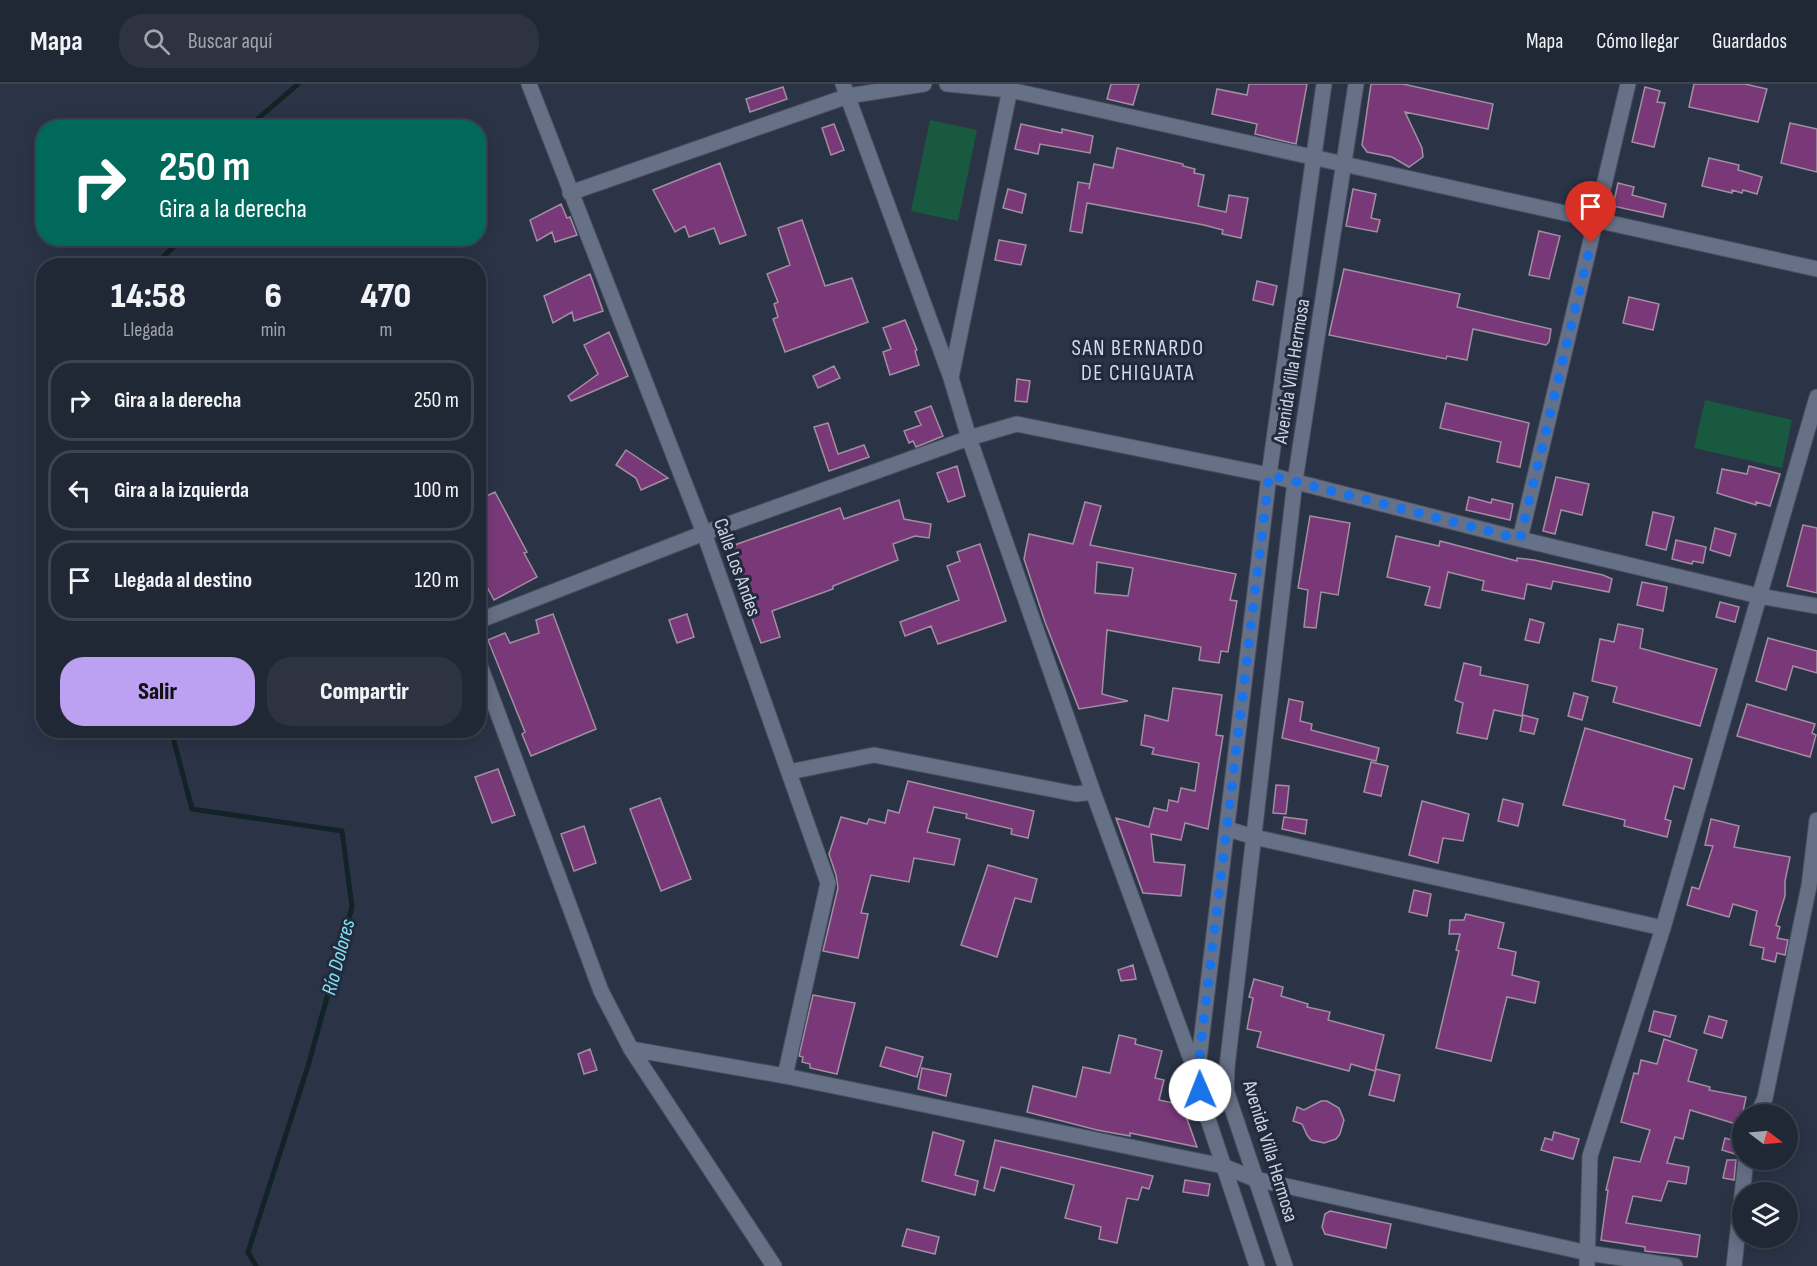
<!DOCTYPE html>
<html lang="es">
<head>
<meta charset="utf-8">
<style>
  :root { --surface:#202735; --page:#2d3341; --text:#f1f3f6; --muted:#a2a5ad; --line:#3d4450; --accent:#bca0f2 }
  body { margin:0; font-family:"Sofia Sans Condensed",sans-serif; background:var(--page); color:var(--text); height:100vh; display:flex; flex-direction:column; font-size:22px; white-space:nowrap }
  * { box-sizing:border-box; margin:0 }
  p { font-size:20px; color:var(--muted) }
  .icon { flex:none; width:33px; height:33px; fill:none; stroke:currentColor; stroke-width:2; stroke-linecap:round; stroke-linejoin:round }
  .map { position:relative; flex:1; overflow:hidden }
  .drawer { position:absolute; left:36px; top:174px; width:450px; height:480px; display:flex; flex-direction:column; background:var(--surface); border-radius:24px; box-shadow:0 3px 15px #0003,0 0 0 2px var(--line) }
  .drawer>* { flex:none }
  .top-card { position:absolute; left:36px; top:36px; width:450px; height:126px; border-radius:24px; box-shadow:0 3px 15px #0003,0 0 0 2px var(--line); background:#00695c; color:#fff; overflow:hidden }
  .needle { width:39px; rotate:106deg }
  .tools { position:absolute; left:1732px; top:1020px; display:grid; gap:12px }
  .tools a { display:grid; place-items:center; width:66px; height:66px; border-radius:50%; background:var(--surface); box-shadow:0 3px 15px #0003,0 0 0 2px var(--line); font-size:30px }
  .pin { position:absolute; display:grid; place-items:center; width:51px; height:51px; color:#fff; margin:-62px -26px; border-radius:50% 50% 50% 0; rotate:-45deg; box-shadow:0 0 6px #0007 }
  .pin .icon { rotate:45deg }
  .me { position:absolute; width:66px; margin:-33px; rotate:359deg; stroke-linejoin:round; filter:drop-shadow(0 0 4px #0008) }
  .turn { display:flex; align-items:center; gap:21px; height:126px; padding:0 24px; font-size:27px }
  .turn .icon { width:78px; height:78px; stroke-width:2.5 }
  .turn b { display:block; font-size:42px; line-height:51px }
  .eta { display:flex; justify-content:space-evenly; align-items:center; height:102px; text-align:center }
  .eta b { font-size:36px; font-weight:800; line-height:42px }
  .action { display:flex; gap:12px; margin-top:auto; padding:12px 24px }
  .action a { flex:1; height:69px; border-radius:24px; background:var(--accent); color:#111; font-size:24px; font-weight:800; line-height:69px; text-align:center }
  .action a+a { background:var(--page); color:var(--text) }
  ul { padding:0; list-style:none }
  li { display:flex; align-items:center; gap:18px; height:81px; margin:0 12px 9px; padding:0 12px; border:3px solid var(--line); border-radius:24px }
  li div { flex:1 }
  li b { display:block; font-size:22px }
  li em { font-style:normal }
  header { display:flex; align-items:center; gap:36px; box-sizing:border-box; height:84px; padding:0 30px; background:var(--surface); border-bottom:2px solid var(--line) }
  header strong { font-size:28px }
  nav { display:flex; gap:33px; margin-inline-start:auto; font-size:21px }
  .search { width:420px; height:54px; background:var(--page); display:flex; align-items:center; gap:15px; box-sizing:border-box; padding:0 21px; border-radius:24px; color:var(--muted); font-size:22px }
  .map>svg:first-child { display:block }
  .green { fill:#195940 }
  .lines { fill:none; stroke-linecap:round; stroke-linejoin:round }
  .stream { stroke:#112326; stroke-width:5 }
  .building { fill:#793979; stroke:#a28ea1; stroke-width:1.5; fill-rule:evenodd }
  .street-casing { stroke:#484f5f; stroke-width:17 }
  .secondary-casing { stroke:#484f5f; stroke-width:17 }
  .street { stroke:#667086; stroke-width:15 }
  .secondary { stroke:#667086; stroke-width:15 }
  .route { stroke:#1a73e8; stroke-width:10; stroke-dasharray:0 18 }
  .labels { text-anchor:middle; stroke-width:6; stroke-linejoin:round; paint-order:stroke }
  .street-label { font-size:20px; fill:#cfd4e1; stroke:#222a3d }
  .water-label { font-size:21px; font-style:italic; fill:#83e1f4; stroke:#222a3d }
  .quarter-label { font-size:22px; letter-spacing:1.5px; fill:#d0dcf5; stroke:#222a3d }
</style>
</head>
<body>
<header>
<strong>Mapa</strong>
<div class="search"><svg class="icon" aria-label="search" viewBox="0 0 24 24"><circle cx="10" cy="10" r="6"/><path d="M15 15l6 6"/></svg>Buscar aquí</div>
<nav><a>Mapa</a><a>Cómo llegar</a><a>Guardados</a></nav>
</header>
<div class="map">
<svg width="1817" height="1182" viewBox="0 0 1817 1182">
  <rect width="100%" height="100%" fill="#2b3447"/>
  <path class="green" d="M930,36L977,46L958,137L911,127Z
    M1705,316L1792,336L1782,384L1694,364Z"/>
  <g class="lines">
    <path class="stream" d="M247,44L298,0
      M163,182L164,172L183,154
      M171,646L192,725L342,747L352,823L308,982L248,1168L256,1182"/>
  </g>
  <path class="building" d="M1111,0H1139L1133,21L1107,15Z
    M1249,0H1307L1296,60L1255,50L1257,40L1212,30L1217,5L1247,11Z
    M1371,0H1403L1493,20L1488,45L1405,28L1422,64L1423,73L1409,83L1392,73L1367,68L1362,61Z
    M1694,0H1745L1767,5L1758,38L1689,23Z
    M783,3L787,15L750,28L746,15Z
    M1645,3L1660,7L1657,18L1665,19L1654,63L1632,58Z
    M1790,39L1817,45V88L1781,79Z
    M834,40L844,66L831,71L822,44Z
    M1021,40L1062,49V45L1093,52L1090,69L1040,60L1038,70L1015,65Z
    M1117,64L1183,80V82L1195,85L1194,89L1204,91L1198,122L1226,128L1229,111L1248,114L1241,154L1222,150L1223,146L1204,141L1087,119L1082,149L1070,147L1078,98L1090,100L1089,105L1094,80L1113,84Z
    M1709,74L1739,81L1738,86L1762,93L1757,110L1743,106L1742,109L1732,106V109L1702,102Z
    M720,79L746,151L720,160L714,144L689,153L685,142L675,148L653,106Z
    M1618,99L1634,103L1632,111L1666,120L1663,133L1613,122Z
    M1008,105L1026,110L1022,129L1003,124Z
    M1353,105L1376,110L1371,134L1380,136L1377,148L1346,142Z
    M561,120L567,134L570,133L577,151L555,158L552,148L537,157L530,136Z
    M802,136L825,202L852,194L868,238L785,268L773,235L778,233L774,220L778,218L767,190L790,181L778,144Z
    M1539,147L1560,152L1549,195L1529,191Z
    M999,156L1026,161L1021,181L995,176Z
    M1344,185L1460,210L1457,223L1551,245L1549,258L1546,261L1473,245L1467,276L1447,272L1446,275L1329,251Z
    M590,190L603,227L574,237L572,228L553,239L544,212Z
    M1257,197L1277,202L1273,221L1253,216Z
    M1629,213L1659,220L1653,246L1623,239Z
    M905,236L917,266L915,267L919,281L890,291L883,268L891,265L883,244Z
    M609,248L628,292L571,317L568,312L598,290L584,261Z
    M834,282L840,294L818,304L813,292Z
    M1017,295L1030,297L1027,318L1015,317Z
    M1446,319L1529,339L1520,383L1497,378L1501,358L1440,344Z
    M931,322L943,352L916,363L913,357L909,359L904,347L921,341L915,328Z
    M828,339L838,370L864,361L869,373L829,387L814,343Z
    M626,366L668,394L641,406L636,394L616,381Z
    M957,382L965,412L948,418L937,389Z
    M1749,382L1780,390L1770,422L1756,418V421L1717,409L1722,385L1747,390Z
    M1556,393L1589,400L1582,431L1561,426L1555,450L1543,447Z
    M495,408L527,468L524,469L537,493L494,516L478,486L479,465L487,460L478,447V416Z
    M1469,413L1491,419L1492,415L1513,420L1510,436L1466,426Z
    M899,416L904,435L931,440L929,454L915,452L893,460L898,476L833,502V505L772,527L780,553L761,559L726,464L840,424L844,435Z
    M1085,418L1101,422L1090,461L1236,490L1230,516L1237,517L1228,568L1221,567L1219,579L1199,576L1201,563L1107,546L1102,610L1128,617L1079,625L1045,538L1024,475L1029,450L1073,460ZM1097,478L1133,484L1128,512L1095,509Z
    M1653,428L1674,433L1666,466L1646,461Z
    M1310,432L1350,439L1338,511L1321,508L1316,544L1304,543L1308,506L1298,504Z
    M1803,441L1817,444V509L1787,502Z
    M1715,444L1736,450L1730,472L1710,466Z
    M1396,452L1439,462L1440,457L1517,477V474L1534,476L1603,491L1612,495L1609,508L1553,497L1551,505L1527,500L1524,515L1482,506L1484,497L1448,488L1440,524L1425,521L1430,503L1387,493Z
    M1676,456L1706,463L1703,479L1693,477L1692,480L1672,475Z
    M980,460L1006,537L938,560L931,542L905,552L900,538L959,516L947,482L960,477L957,468Z
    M1642,498L1667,503L1663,527L1637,521Z
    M1720,518L1739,523L1735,538L1716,533Z
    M553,530L596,645L531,672L522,650L525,648L488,556L505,549L510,559L539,549L536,536Z
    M687,530L694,553L677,559L669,536Z
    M1530,535L1544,539L1539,559L1525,556Z
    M1618,540L1643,545L1640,564L1717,585L1700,642L1613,618L1617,603L1592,597L1600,555L1614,558Z
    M1768,554L1817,567V589L1793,582L1786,606L1756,597Z
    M1464,579L1481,583L1480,591L1528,601L1522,632L1494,626L1487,655L1457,649L1463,619L1455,616Z
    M1173,604L1222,611L1216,651L1223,652L1208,745L1185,739L1181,756L1151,750L1154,778L1185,781L1181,812L1143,809L1116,734L1149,743L1154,724L1167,727L1169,716L1178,718L1181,704L1195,707L1199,679L1152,670L1154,664L1141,661L1145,631L1168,637Z
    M1574,609L1588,613L1582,636L1568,632Z
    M1289,615L1303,618L1300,637L1312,640L1311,646L1379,664L1376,677L1282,654Z
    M1747,620L1815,640L1812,649L1816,651L1810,673L1737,652Z
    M1523,631L1538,635L1534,650L1520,647Z
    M1585,644L1692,675L1684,705L1674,702L1665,735L1671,737L1667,753L1624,742L1625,736L1563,721Z
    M1371,678L1388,682L1381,712L1364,708Z
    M498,685L515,731L492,739L475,693Z
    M908,697L1034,727L1028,754L1011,750L1012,745L966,734L967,730L934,723L927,748L960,755L954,781L914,774L909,798L871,791L861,829L868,830L858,874L823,867L838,804L836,791L829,770L841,733L867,740L869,735L885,739L888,726L899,729Z
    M1276,701L1289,702L1286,730L1273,729Z
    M660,714L691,795L661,807L630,725Z
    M1503,715L1523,720L1518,742L1498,737Z
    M1422,717L1469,730L1463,757L1443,754L1438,779L1409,771Z
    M1284,733L1307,736L1305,750L1282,745Z
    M1711,735L1739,742L1734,763L1790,773L1785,797V812L1776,841L1780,843L1777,854L1788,856L1785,871L1777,869L1775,878L1762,875L1764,864L1750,861L1757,827L1733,820L1729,833L1687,821L1692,803L1699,805L1713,762L1705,761Z
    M584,742L596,779L574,787L561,750Z
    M988,781L1037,795L1031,818L1015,814L997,873L961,861Z
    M1414,806L1431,810L1427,832L1409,828Z
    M1466,830L1504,839L1498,864L1516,868L1512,891L1539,898L1535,919L1507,913L1491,977L1436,964L1459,867L1456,866L1460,850H1449L1450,836H1464Z
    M1133,881L1136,895L1121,897L1118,886Z
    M1254,895L1283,903L1281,912L1308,920L1307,923L1330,928L1328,936L1384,951L1375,987L1351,980L1349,987L1257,963L1261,948L1247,945L1253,914L1249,913Z
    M813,911L855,919L837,990L810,984V980L802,978L803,973L799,972Z
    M1654,927L1676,932L1670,953L1649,947Z
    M1709,932L1727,937L1722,954L1704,949Z
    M1119,951L1136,955L1135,960L1162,967L1155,994L1164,996L1159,1016L1182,1021L1197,1063L1130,1049V1052L1097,1046L1027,1028L1033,1002L1076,1013L1083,983L1110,989Z
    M1664,955L1697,966L1688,997L1710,1003L1709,1006L1746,1013L1742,1033L1738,1032L1736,1040L1690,1026L1683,1055L1675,1053L1667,1079L1689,1083L1686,1100L1668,1097L1661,1117L1633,1112L1626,1139L1700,1151L1697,1173L1645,1167V1163L1601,1156L1608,1106H1606L1614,1073L1640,1078L1650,1046L1621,1038L1634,989L1638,990L1641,976L1657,980Z
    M886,963L923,973L917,993L880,982Z
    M590,965L597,986L584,990L578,970Z
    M922,984L951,990L946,1012L918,1005Z
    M1376,985L1400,991L1394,1017L1369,1011Z
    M1321,1017H1327L1339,1024L1344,1036L1340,1050L1336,1055L1324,1059L1311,1056L1307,1051L1302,1040L1293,1037L1297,1023L1304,1026Z
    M933,1048L964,1057L955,1091L978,1097L975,1111L922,1097Z
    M1554,1048L1579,1055L1573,1075L1541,1066L1545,1054L1552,1056Z
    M1725,1054L1743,1059L1741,1068L1738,1071L1722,1066Z
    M995,1056L1153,1092L1149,1105L1142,1103L1138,1116L1127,1114L1117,1159L1099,1155L1101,1143L1065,1134L1074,1101L1001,1083L994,1107L984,1104Z
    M1727,1076H1736L1734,1096L1723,1094Z
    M1185,1096L1210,1100L1208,1112L1183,1108Z
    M1330,1127L1391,1140L1386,1164L1325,1150L1322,1143L1325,1130Z
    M907,1145L939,1153L935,1170L902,1162Z"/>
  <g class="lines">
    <g class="street-casing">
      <path id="street" d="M529,0L704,449L828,799L785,992
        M843,0L951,294L969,354L1093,708L1197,992
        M947,0L1010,6L1817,185
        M570,109L848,12L924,0
        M951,294L1011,0
        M1520,455L1628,0
        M478,537L704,449L969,354L1017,340L1269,391L1520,455L1759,512L1817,522
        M478,576L601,907L631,965L774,1182
        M789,688L874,671L1076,710L1093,708
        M1228,745L1254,753L1663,844
        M631,965L785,992L1223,1082L1255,1095L1588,1169L1675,1182
        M1758,1030L1765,1014L1809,802L1817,736
        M1587,1182L1590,1072L1663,844L1817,313
        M1734,1182L1746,1076"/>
    </g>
    <g class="secondary-casing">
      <path id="secondary" d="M1257,1182L1203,1020L1197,992L1269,391L1324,0
        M1285,1182L1226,1006L1227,983L1295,397L1356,0"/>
    </g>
    <use href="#street" class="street"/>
    <use href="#secondary" class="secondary"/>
  </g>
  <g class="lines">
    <path class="route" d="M1200,1006L1197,992L1269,391L1520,455L1591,159"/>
  </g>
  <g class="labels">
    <g class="street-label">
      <text transform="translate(1291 287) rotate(-81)" y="7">Avenida Villa Hermosa</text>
      <text transform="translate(738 483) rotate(70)" y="7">Calle Los Andes</text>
      <text transform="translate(1271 1067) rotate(73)" y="7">Avenida Villa Hermosa</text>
    </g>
    <g class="water-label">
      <text transform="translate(338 873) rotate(-75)" y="7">Río Dolores</text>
    </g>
    <g class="quarter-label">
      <text x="1138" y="271">SAN BERNARDO<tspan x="1138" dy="25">DE CHIGUATA</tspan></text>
    </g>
  </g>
</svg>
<div class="tools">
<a><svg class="needle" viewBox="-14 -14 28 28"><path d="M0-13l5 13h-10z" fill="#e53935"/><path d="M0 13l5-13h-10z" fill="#a2a5ad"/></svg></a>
<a><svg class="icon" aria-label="layers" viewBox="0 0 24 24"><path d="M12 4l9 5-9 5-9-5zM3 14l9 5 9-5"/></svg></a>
</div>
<div class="pin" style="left:1591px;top:159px;background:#d93025"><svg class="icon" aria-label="arrive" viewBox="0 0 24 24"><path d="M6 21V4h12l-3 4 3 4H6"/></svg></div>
<svg class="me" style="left:1200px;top:1006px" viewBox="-20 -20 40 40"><circle r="19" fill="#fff"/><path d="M0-13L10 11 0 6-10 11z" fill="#1a73e8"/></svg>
<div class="top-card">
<div class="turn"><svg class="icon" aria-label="right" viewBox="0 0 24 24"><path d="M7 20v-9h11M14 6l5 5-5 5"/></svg><div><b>250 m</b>Gira a la derecha</div></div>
</div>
<section class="drawer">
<div class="eta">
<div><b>14:58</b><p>Llegada</p></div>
<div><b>6</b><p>min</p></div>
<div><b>470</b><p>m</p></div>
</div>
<ul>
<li><svg class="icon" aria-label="right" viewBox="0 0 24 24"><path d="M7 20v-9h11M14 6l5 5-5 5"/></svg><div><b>Gira a la derecha</b></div><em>250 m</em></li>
<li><svg class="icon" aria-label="left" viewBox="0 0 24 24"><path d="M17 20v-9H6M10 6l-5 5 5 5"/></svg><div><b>Gira a la izquierda</b></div><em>100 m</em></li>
<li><svg class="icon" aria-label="arrive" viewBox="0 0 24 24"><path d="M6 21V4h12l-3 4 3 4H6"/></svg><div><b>Llegada al destino</b></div><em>120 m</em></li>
</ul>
<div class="action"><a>Salir</a><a>Compartir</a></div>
</section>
</div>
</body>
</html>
